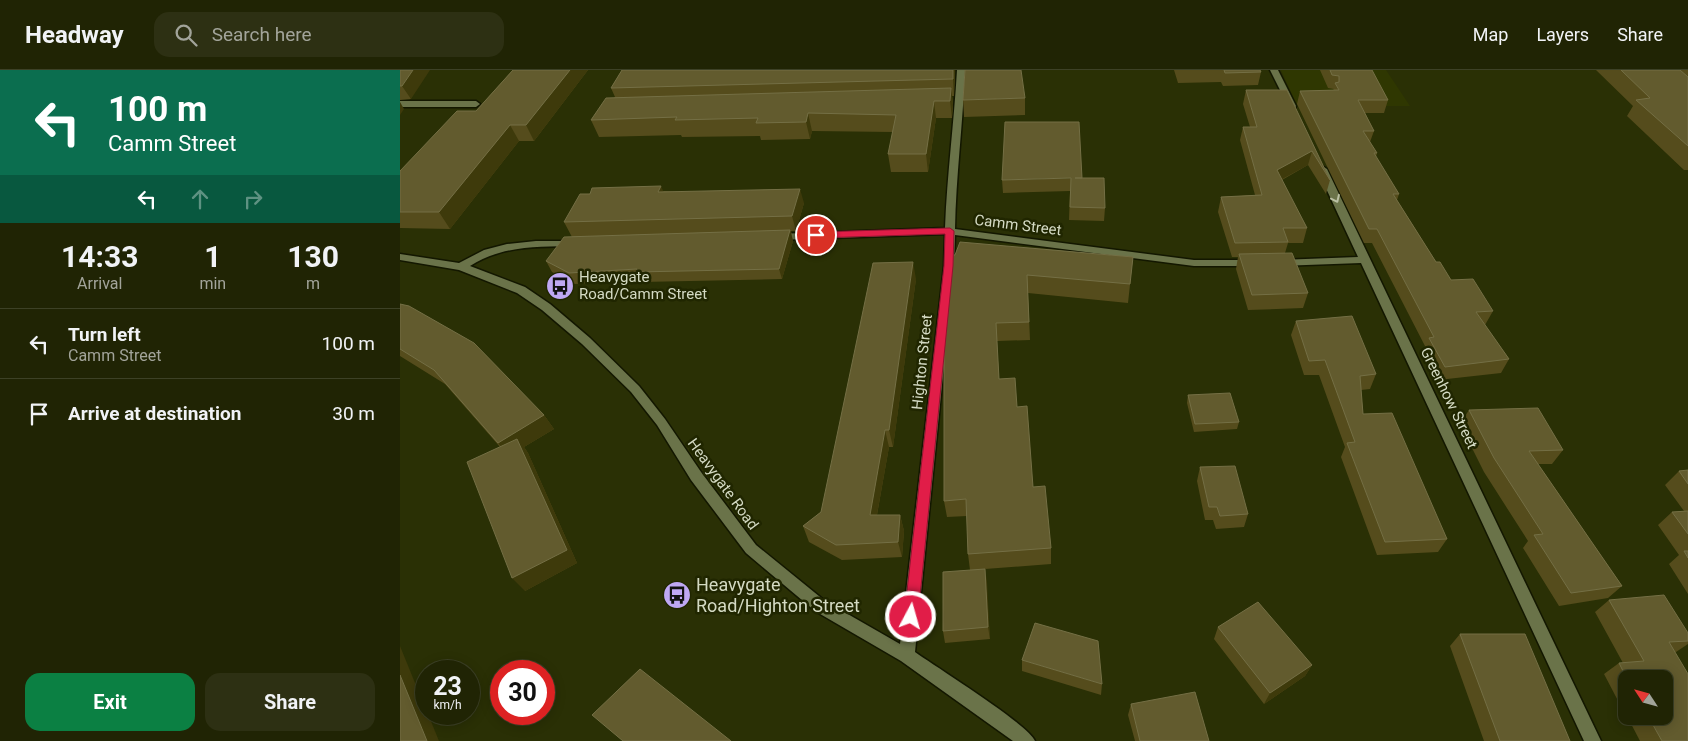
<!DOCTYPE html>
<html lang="en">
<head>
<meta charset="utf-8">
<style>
  :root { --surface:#202404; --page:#2d3013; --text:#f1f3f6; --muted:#a2a49a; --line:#3d4126; --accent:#0b8043 }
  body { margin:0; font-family:Roboto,sans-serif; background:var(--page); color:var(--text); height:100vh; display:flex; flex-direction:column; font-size:19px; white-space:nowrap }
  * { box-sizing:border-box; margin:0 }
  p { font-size:16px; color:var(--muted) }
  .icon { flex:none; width:28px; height:28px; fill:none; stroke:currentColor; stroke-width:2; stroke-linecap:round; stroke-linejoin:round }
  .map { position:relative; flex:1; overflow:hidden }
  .drawer { display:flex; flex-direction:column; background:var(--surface); width:400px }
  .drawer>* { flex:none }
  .hud { background:#0b6e4f; color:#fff; overflow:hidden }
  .needle { width:32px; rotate:306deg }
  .controls { position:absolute; left:1218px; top:600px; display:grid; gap:10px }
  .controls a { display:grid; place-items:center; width:55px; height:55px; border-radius:10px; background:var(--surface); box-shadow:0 2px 12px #0003,0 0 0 1px var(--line); font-size:25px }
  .speed { position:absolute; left:15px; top:590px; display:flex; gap:10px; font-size:25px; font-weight:700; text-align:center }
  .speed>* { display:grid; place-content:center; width:65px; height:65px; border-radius:50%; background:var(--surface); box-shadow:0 2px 12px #0003,0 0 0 1px var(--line); line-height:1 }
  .speed small { font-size:12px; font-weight:400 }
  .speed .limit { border:8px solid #d22; background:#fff; color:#111 }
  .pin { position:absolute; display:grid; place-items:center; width:42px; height:42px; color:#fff; margin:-21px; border:2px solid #fff; border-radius:50%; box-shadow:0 1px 5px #0007 }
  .me { position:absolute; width:55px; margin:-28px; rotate:6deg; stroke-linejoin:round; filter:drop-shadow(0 0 4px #0008) }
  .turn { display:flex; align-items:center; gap:18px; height:105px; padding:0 25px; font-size:22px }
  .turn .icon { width:65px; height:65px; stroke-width:2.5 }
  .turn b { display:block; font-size:35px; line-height:42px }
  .lanes { display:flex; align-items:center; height:48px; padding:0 25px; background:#0003; justify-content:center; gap:25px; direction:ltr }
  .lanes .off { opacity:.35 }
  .eta { display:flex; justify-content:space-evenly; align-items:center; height:85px; text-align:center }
  .eta b { font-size:30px; font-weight:700; line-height:35px }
  .action { display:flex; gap:10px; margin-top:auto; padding:10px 25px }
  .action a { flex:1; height:58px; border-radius:15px; background:var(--accent); color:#fff; font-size:20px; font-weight:700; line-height:58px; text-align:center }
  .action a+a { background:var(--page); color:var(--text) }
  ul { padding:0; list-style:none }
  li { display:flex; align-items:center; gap:15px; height:70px; padding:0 25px; border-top:1px solid var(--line) }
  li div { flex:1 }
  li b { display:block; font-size:19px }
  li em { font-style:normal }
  header { display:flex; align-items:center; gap:30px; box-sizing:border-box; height:70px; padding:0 25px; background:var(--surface); border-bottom:1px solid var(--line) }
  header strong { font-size:24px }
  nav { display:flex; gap:28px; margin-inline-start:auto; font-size:18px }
  .search { width:350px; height:45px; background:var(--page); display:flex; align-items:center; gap:12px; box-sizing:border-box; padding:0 18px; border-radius:15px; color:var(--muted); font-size:19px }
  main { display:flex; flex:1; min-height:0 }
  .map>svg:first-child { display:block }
  .built { fill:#2f3701 }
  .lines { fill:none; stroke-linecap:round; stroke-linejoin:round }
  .minor-casing { stroke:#131700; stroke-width:3 }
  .minor { fill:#6a7349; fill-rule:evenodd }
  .wall { fill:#554c1c }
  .shaded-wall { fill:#3e3a0b }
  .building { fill:#625b2e; stroke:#746f45 }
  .oneway { stroke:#bac0a4 }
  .route { fill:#e11d48; stroke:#92132f }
  .labels { text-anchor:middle; stroke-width:5; stroke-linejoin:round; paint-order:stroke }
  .street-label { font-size:15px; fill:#d4dac3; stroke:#202600 }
  .poi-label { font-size:15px; fill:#d4dac3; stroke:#202600; text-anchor:start }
  .near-poi-label { font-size:18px; fill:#d4dac3; stroke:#202600; text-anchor:start }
</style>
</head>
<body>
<header>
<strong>Headway</strong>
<div class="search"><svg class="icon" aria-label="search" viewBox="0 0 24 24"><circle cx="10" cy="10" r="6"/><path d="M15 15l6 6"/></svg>Search here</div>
<nav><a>Map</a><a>Layers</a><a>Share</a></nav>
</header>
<main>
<section class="drawer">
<div class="hud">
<div class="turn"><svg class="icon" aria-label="left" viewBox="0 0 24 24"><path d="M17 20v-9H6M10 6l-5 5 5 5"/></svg><div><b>100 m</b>Camm Street</div></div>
<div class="lanes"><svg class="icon" aria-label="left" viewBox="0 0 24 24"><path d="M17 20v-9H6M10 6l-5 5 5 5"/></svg><svg class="icon off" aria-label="ahead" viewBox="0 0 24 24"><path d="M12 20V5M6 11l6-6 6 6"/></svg><svg class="icon off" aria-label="right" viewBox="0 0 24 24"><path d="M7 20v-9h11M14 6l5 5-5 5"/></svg></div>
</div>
<div class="eta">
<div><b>14:33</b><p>Arrival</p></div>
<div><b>1</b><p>min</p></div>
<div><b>130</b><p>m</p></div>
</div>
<ul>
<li><svg class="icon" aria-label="left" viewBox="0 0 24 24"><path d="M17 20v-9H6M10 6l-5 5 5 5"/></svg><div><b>Turn left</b><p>Camm Street</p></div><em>100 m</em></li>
<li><svg class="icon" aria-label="arrive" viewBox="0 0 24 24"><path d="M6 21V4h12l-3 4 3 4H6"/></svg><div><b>Arrive at destination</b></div><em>30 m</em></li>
</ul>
<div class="action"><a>Exit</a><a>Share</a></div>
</section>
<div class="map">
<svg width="1288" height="671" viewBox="0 0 1288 671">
  <rect width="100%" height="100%" fill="#2a3005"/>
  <path class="built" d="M881,0H986L1010,36H897Z"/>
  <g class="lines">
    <g class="minor-casing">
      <path id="minor" d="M557,0H565C563,53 556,106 555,159L794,190H854L859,193L854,196H794L555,165L554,196L515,582C536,597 629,655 635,671H613L501,591L415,541L346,483L291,410L257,355L231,322L182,274L142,240L117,223L59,200L0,190V184L59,193L84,180L107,174L136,171H180L181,173L176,176C138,177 103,175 70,196L125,217L150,234L190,268L239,316L265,349L301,402L356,475L425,531L500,574L544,196L545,164L376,170L371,167L376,164L545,158C547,105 554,53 557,0Z
        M870,0H878L896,36L895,38L888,36Z
        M0,31H76L80,34L76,37H0Z
        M922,96L927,99L1201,671H1184L961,193L879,196L874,193L879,190L958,187L917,99Z"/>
    </g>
    <use href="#minor" class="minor"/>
  </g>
  <path class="wall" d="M0,0L11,29L0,30Z
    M113,0H188L134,71H119L50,159L0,158V101L76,41Z
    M222,0H555L554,26H552L553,35L552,48H536L528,102H491L488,84L493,62L412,61L410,69L361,70L360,66L282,67L281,65L199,67L191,50L215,27L211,18Z
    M774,0H860L861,2L858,15L823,16L821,12L778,13Z
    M920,0H972L988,30L984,43H965L974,61L970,72L977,83L976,87L999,124L997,130L1036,192L1051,210L1093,241L1085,255L1109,289L1101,303L1038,310L1022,282L1025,276L972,173H964L897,34L900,21L933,20L934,19L928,18Z
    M1196,0H1288V100H1284L1227,46L1233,36Z
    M846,20H887L930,110L926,124L908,95L882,110L907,158L903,173H888L885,183L908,223L903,238L848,240L836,199L838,187H832L818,142L821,127L855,125L840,70L843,57H850L843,34Z
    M625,28V45L564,47L563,30Z
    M682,108L705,138L704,151L669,150L670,121L603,123L602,110Z
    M264,121L404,133L396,161H391L393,171L382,209L241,212L240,210L175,214L152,202L146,191L172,167L164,152L190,124Z
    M553,185L733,187L728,233L628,223L630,270L597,271L599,309L617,337L633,417L651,478V494L585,499L590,569L545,573L543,561L570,500L568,484L567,446L547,447L544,431Z
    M516,209L493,377H489L477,445H500L504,461L502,487L442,490L409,472L403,456L421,442Z
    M0,234L144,345L154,359L124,377L128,383L177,493L125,521L100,377L45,314L0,286Z
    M896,251L976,304L970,319L961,320L963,344L1047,469L1038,482L977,485L941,387L945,377L919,305H904L891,265Z
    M788,325L839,352L837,359L794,362L787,333Z
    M1069,340L1163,380L1152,394H1138L1222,516L1208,528L1159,536L1123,478L1128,471L1084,402L1060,354Z
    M800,397L848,444L844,457L816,459L813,450H805L797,411Z
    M1288,400V524L1269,494L1279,485L1258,455L1272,442L1284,441L1265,415L1279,401Z
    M1209,530L1288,563V574L1276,582H1275L1288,671H1240L1227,646H1264V609H1226V646L1204,604L1219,593H1223L1195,542Z
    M818,557L912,595L905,606L864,634L814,569Z
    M1060,564L1170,671H1084L1050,576Z
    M622,590L702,614L701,625L622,601Z
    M731,634L809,671H735L728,645Z"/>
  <path class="shaded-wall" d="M13,0H30L11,29L2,16Z
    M170,0H188L134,71L126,55Z
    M553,0H555L554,26L553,9Z
    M551,18L553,35L552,48L550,31Z
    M534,31L536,48L528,102L526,84Z
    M0,32L4,39L0,45Z
    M408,43L412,61L410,69L406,52Z
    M110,55L119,71L50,159L39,142Z
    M912,81L908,95L873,114L877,100Z
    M261,116L267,130L258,122Z
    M400,119L404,133L396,161L392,146Z
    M390,160L393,171L382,209L379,199Z
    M513,192L516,209L493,377L489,360Z
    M144,345L154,359L124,377L128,383L177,493L125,521L112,508L109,386L98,373Z
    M485,360L489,377L474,461L470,445Z
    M500,445L504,461L502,487L498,472Z
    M585,499L587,511L590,569L588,557Z
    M0,576L26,640V644H28L39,671H27L0,605Z
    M912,595L905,606L864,634L870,623Z"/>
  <path class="building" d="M0,0H13L2,16H0Z
    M113,0H170L126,55H110L39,142H0V101L57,41H76Z
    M222,0H553V9L211,18Z
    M565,0H621L625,28L563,30Z
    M824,0H860L861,2L825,3Z
    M930,0H972L988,30H958L974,61H963L977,83H974L999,124H993L1036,192H1040L1051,210L1073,209L1093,241L1076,242L1109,289L1045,297L1029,268L1034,267L977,159H969L900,21L939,20L935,13L939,12V6L932,5Z
    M1221,0H1280L1288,7V76L1236,30L1250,28Z
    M551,18L550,31H534L526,84H488L496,45L408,43L406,52L356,53L358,48L275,50L277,47L191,50L206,28Z
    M846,20H887L930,110L912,81L877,100L907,158H883L888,172L835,173L821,127L862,125L843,57H857Z
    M605,52H679L682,108H675H704L705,138L670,137L671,108L602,110Z
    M261,116L258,122L400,119L392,146L164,152L180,124H190L192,118Z
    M390,160L379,199L236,202L237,199L169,203L146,191L164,167Z
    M560,172L733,187L730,214L627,205L629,252L596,253L599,309L615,308L617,337L627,336L633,417L645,416L651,478L568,484L566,429L544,431V274L553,185H555Z
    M892,183L908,223L852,225L839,184Z
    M513,192L489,360H485L470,445H500L498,472L436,475L403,456L421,442L473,193Z
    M0,234L9,236L74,273L144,345L98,373L34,300L0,279Z
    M952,246L976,304L960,306L963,344L992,343L1047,469L985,472L947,373L955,372L925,290L909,291L896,251Z
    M830,323L839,352L795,354L788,325Z
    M1138,338L1163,380L1129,381L1222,516L1171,523L1134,465L1143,464L1094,388L1069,340Z
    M117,369L167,480L112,508L67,392Z
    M835,396L848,444L820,446L817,437H809L800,397Z
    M1288,400V414L1279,401Z
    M1288,441V464L1272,442Z
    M1284,481H1288V488Z
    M585,499L588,557L543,561V502Z
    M1264,525L1288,563V571L1269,572L1288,604V671H1262L1248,646H1264V609H1227L1219,593L1244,591L1209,530Z
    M858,532L912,595L870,623L818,557Z
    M635,553L698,571L702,614L622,590Z
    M1060,564H1125L1170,671H1100Z
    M240,599L331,671H223L192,645Z
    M0,605L27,671H0Z
    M795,622L809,671H740L731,634Z"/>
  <defs><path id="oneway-chevron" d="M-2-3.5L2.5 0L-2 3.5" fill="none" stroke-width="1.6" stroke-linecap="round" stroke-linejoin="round" transform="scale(1.25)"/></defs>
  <use class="oneway" href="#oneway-chevron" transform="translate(936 129) rotate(65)"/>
  <path class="route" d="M550,158L554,161L553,196L518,547L516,552L511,554L506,552L504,547L544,196L545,164L416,168L411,165L416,162Z"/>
  <defs>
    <g id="bus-disc" transform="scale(1.4375)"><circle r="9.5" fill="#bfa8f4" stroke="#202600"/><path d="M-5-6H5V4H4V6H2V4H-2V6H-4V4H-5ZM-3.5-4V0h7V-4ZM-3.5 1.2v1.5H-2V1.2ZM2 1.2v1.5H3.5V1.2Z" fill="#111"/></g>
  </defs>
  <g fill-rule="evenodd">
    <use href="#bus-disc" x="160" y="216"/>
    <use href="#bus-disc" x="277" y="525"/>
  </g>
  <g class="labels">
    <g class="street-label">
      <text transform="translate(618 155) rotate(7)" y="5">Camm Street</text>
      <text transform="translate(522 292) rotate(-84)" y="5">Highton Street</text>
      <text transform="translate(1049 328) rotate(64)" y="5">Greenhow Street</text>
      <text transform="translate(323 414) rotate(54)" y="5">Heavygate Road</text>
    </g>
    <g class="poi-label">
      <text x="179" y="212">Heavygate<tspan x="179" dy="17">Road/Camm Street</tspan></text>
    </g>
    <g class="near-poi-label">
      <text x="296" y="521">Heavygate<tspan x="296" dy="21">Road/Highton Street</tspan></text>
    </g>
  </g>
</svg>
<div class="controls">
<a><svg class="needle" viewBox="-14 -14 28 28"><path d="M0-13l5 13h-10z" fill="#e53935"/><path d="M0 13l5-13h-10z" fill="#a2a49a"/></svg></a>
</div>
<div class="speed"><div>23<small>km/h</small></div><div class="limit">30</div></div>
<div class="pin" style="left:416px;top:165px;background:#d93025"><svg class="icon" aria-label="arrive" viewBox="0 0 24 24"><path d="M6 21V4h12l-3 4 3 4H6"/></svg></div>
<svg class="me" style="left:511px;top:547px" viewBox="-20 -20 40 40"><circle r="17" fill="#e11d48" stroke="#fff" stroke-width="3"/><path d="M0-11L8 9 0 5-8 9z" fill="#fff"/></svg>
</div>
</main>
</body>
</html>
